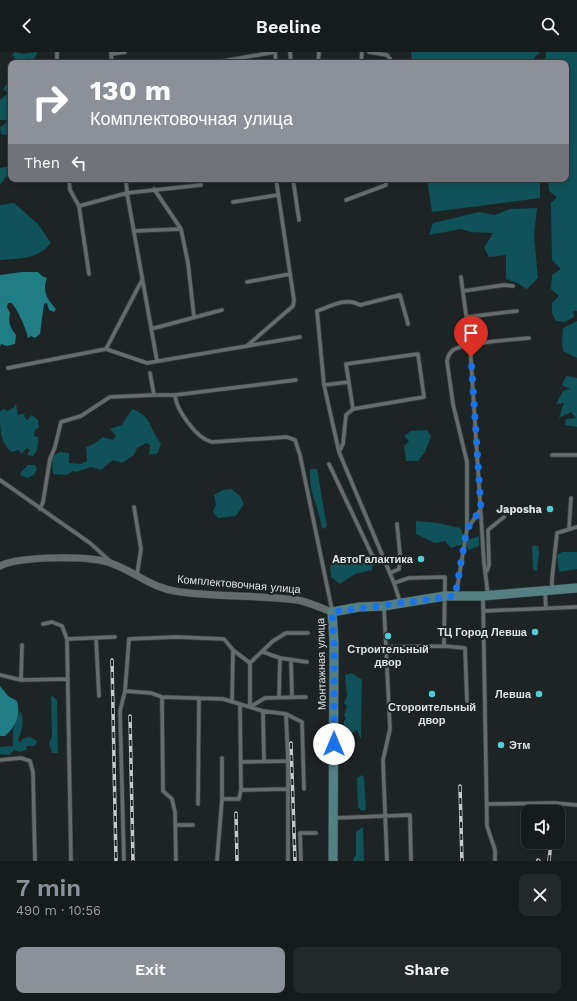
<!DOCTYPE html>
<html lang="en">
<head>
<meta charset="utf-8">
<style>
  :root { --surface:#161b1c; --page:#232829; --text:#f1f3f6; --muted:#9ea1a3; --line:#35393b; --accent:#8c9099 }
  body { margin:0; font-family:"Work Sans",sans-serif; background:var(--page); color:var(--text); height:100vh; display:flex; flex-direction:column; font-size:15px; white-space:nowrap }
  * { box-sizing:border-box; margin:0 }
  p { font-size:13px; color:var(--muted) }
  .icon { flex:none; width:22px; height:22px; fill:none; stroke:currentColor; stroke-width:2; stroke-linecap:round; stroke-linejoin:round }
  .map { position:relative; height:809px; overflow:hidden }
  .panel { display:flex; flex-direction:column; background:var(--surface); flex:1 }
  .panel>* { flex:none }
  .hud { position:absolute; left:8px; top:8px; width:561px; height:122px; border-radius:8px; box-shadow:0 2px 6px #0003,0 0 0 1px var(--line); background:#8c9099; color:#fff; overflow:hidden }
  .tools { position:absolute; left:521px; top:753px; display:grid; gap:8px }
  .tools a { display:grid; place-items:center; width:44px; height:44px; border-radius:8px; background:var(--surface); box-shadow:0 2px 6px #0003,0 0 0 1px var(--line); font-size:20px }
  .pin { position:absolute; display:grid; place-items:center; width:34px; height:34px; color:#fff; margin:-41px -17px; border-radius:50% 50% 50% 0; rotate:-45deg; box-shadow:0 0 4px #0007 }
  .pin .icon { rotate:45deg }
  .me { position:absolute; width:44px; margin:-22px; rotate:0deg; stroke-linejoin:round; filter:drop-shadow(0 0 3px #0008) }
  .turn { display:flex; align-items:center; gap:14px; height:84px; padding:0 16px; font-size:18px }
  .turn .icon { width:52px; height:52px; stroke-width:2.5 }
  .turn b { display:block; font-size:28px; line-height:34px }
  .then { display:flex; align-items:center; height:38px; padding:0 16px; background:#0003; gap:8px; font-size:15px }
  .round { display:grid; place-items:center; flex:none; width:42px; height:42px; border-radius:8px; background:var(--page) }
  .head { display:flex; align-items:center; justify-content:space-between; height:68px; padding:0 16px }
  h1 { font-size:24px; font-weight:600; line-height:30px; color:var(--accent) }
  .button { display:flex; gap:8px; margin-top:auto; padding:8px 16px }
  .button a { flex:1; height:46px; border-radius:8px; background:var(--accent); color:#fff; font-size:16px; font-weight:600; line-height:46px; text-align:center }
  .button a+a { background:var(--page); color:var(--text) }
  header { display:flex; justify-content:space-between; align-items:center; height:52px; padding:0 16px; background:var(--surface); font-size:18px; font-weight:600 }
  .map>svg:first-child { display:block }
  .forest { fill:#105259 }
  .water { fill:#1f7d86 }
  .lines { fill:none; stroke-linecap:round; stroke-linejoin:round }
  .lane-casing { stroke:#3a4041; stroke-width:5 }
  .street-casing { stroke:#3a4041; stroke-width:8 }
  .secondary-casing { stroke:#3a4041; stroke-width:10 }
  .lane { stroke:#646d6d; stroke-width:3.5 }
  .street { stroke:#646d6d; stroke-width:7 }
  .secondary { stroke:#548084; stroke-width:9 }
  .rail-casing { stroke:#c5cbcb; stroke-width:3.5 }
  .rail { stroke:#1d2425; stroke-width:2; stroke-dasharray:6; stroke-linecap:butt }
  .route { stroke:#1a73e8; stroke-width:7; stroke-dasharray:0 12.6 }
  .poi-dot { fill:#52cbd7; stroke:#1d2425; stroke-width:1.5 }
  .labels { text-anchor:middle; stroke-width:4; stroke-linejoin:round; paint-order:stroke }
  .poi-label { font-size:11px; font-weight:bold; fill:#dce1e1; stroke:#1d2425; text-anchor:end }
  .street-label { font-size:11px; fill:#dce1e1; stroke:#1d2425 }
</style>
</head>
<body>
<header><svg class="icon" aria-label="back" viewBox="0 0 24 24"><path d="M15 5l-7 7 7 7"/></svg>Beeline<svg class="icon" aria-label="search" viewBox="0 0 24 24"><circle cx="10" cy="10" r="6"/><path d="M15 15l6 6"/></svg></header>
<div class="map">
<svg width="577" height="809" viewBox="0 0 577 809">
  <rect width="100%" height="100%" fill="#1d2425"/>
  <path class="forest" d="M15,0L22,2L37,0V2L33,8L26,6L24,9L18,10L12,3Z
    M411,0H540L534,6L540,11H412Z
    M546,0H577V259H573L574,265L565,270L556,269L552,261V251L559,244L551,237L552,223L561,217L552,208L551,151L557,145L549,139L548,127H566V11H545Z
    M11,24V84L1,82L0,75L5,72L7,68H0V48L8,41L3,37L8,30L7,25Z
    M11,114V118L0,133V116Z
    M427,127H540V146L432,160Z
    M14,151L38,172L51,191C37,208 20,206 0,208V153Z
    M537,156L534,184L538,226L527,237L517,231L506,227V203L489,205L484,196L493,181L471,180L461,177L429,183L433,171L479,160L495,163L510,157Z
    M577,269V306L563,299L562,288L563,276Z
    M566,324L577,326V375L565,373L566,367L576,366L571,360L559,366L564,351L556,352L563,339L570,337L562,333Z
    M16,352L18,363L25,361L24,364L27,368L32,363L38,368L39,375L35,378L34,384L38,385C38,393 38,398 33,404L27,403L30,398L26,396L22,402L18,398L12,400C0,392 0,375 0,360L3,357L8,359L13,356Z
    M132,357C154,365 148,377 161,391L158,401L149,403L150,393L146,391L137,396L134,403L122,411L113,408L101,418L91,415L76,420L73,419L67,423L53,422L52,404L60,400L69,401V411L81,412L87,409L86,395L94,392L103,385L113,388L116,384L110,377L122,373Z
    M427,378L431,384L425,400L418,409H406L404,394L409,389L404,384L411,379Z
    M28,413H35L37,417L34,423L27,426L20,423L21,420Z
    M310,417H317L327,475L322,477C319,456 308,439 310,417Z
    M231,437L240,444L244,452L236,464L218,466L213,460L216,452L214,443L223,438Z
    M416,469L438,471L460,476L466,489L479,484V494L469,498L463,492L451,496L445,489L435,491L416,482Z
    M532,494H538L539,500L537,519L533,518Z
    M562,500H577V517L559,520L557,503Z
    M338,505H367L373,510L372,518L355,522L340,532L331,525L330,515Z
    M352,621L362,628L361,687L357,678L349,683L344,682V669L346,666L344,664L347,654L344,651L347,644L345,623Z
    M51,643L57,648L58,701H52L49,691L52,685Z
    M20,659C25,667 22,679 18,688L21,691L22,687L30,685L37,689L35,694H27L26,698L20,700L14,698L9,703L0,702V695L13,694V678Z
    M362,723L364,726L366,757L362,759L358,755L357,726Z
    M363,775L364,809H353L356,802V780Z"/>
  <path class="water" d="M22,220H38L42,224L47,226C42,239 47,247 56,257L54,260L49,258L47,251L44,252L40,282L35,286L31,284L28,286C26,276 18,259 12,251H8L7,255L10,261C8,270 10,276 16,283L15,292L7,294L1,292L0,295V223Z
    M0,634L8,644L17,649C21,663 16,675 5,684H0Z"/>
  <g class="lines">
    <g class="lane-casing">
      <path id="lane" d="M111,0L112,11
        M290,0L291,11
        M369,0L387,3L393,11
        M112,2L125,0
        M57,11V0
        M212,11L275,0L276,11
        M318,11L319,0
        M361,11L362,0
        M69,127L70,138L79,154L89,222
        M126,127L127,141L157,309
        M293,127L299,168
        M154,137L181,177L188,211L194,265
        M346,148L386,133L385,127
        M233,150L278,143
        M79,154L127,141L201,133
        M134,179L181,177
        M461,225L470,293L484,511L488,543
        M247,230L290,222
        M463,239L504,233L513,234
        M467,265L517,259
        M151,277L222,258
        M248,293L293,254L294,248L276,127
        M106,297L142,228
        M8,316L106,297L147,311L300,285
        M150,321L154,343H175L296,328
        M324,333L349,330
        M175,343C176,358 197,387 212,390L287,385L295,388L300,403L332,558
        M339,400L343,392L346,363L353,357L424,345L418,302L346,312L353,357
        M552,403H577
        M329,412L372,503L386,512
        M0,428L90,491L110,509
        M134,455L141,497L137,523
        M40,457L43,450L50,407L55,395L61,370L81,364L110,345L154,343
        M468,476L480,458
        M569,476L571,446
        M487,519L489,513L488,478L504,465
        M390,521L399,517L400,502L397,472
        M552,537V527L557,481L577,475
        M545,540L546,556
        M456,543L467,477V410L453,352L447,309C448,304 449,301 453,298C466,290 512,288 529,286
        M483,545L487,774L495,798V809
        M400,550L394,531L339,400L324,333L317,259C331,254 346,245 360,253L400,243L408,272
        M384,555L390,677L383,708L387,809
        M483,559L577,555
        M43,572L52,570L62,574L67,587L71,809
        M96,586L99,644
        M67,587L115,585
        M444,594L465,596L467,649
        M387,595L444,594L445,525L409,526L394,531
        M263,600L280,606L307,610
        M291,608L292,645
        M0,623L21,628L68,627
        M21,628L22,593
        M125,639L151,641L162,645L223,647L263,659L286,662L302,670L304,737
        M162,645L163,739L172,747L175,760L176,809
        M279,645L280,606
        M232,650L233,598
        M250,655V611L273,589L286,581H308
        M250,655L265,646L306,645
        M263,659L264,709
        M286,662L288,709V809
        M0,708L21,706L30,709L33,720L35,809
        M241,710L288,709
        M241,738L288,737
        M222,747H239L241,738L240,652
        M198,752L199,646
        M487,752L554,751L577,753
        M334,766L410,763L411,809
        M175,773H193
        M124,809L120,659L125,639L129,587L176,585L224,587L233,598L250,611
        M217,809L222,747V706
        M301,809L300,781H316"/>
    </g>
    <g class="street-casing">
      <path id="street" d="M0,514C20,504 92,503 113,512C137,521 153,537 180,540C218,545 258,543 297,548C309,550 321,556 332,560"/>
    </g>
    <g class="secondary-casing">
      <path id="secondary" d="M333,809L334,589L332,560L359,555L384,554L445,544H482L577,536"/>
    </g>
    <use href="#lane" class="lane"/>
    <use href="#street" class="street"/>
    <use href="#secondary" class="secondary"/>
    <g class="rail-casing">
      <path id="rail" d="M112,608L116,809
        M130,664L133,809
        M291,691L295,809
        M460,734L462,809
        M553,757V760
        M236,761L237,809
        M538,808L539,809
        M549,809L551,790"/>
    </g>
    <use href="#rail" class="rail"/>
  </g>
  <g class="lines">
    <path class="route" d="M334,692V589L332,560L455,544L467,477L481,457L471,305"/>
  </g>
  <g class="poi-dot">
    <circle cx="550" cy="457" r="4"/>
    <circle cx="421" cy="507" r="4"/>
    <circle cx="535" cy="580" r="4"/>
    <circle cx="388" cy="584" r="4"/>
    <circle cx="432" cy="642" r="4"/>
    <circle cx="539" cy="642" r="4"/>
    <circle cx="501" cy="693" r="4"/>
  </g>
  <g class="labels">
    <g class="poi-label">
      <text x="542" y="461">Japosha</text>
      <text x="413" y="511">АвтоГалактика</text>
      <text x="527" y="584">ТЦ Город Левша</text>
      <text x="388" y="601" text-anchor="middle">Строительный<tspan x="388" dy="13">двор</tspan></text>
      <text x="531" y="646">Левша</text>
      <text x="432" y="659" text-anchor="middle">Стороительный<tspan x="432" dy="13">двор</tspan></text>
      <text x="509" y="697" text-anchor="start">Этм</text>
    </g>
    <g class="street-label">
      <text transform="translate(239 532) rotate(5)" y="4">Комплектовочная улица</text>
      <text transform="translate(321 612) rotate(-91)" y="4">Монтажная улица</text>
    </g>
  </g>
</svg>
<div class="tools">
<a><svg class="icon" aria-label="sound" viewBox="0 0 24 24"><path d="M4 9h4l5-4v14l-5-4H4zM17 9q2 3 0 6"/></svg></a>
</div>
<div class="pin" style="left:471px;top:305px;background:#d93025"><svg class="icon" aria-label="arrive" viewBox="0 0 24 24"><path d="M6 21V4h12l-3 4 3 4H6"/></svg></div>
<svg class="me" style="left:334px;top:692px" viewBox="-20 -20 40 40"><circle r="19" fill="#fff"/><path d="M0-13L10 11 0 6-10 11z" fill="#1a73e8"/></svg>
<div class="hud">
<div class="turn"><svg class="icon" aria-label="right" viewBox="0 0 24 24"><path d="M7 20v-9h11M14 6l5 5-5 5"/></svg><div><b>130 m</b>Комплектовочная улица</div></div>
<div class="then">Then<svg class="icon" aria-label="left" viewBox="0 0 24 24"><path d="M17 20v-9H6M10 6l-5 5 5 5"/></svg></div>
</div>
</div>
<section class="panel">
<div class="head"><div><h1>7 min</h1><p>490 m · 10:56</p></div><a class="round"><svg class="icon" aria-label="close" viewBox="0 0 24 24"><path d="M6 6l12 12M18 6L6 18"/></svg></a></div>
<div class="button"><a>Exit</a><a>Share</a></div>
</section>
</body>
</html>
